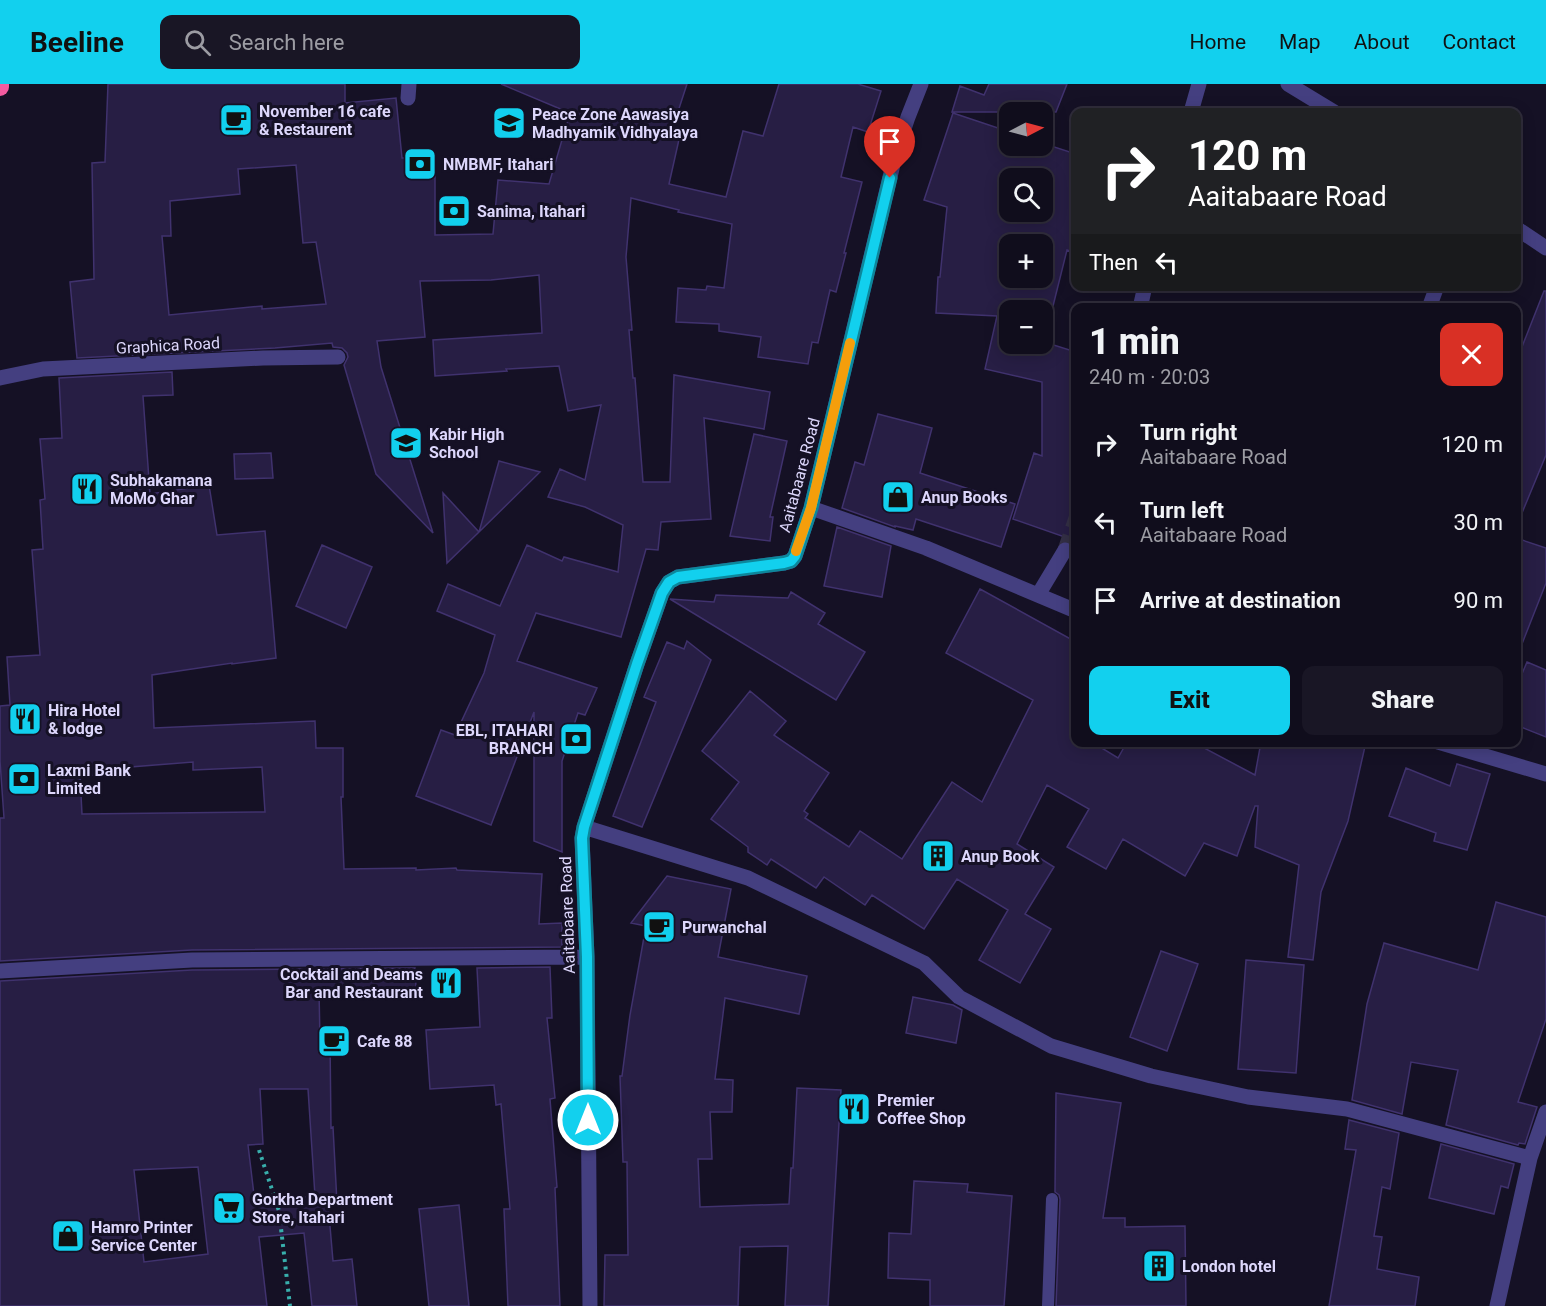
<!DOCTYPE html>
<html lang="en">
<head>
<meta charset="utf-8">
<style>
  :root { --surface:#100d1c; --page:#191625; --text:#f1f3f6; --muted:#9c9ca3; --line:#302d3b; --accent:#12d0ee }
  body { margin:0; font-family:Roboto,sans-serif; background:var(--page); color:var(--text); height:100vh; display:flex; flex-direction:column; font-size:22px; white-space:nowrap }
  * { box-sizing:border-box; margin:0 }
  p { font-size:20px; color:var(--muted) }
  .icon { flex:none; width:33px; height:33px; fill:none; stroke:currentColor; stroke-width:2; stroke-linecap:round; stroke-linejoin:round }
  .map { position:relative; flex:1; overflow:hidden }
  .drawer { position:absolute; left:1071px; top:219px; width:450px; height:444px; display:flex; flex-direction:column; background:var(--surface); border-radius:12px; box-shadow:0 3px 15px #0003,0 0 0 2px var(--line) }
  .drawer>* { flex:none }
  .banner { position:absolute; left:1071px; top:24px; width:450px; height:183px; border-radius:12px; box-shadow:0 3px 15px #0003,0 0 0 2px var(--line); background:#202124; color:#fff; overflow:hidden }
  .needle { width:39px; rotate:84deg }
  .controls { position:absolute; left:999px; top:18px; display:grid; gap:12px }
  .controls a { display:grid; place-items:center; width:54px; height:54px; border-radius:12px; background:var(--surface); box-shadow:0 3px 15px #0003,0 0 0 2px var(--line); font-size:30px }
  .pin { position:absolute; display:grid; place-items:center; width:51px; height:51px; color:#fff; margin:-62px -26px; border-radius:50% 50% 50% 0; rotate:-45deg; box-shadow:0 0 6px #0007 }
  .pin .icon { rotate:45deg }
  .me { position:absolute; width:66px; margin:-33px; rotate:0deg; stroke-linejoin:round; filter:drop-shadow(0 0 4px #0008) }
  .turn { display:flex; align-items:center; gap:21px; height:126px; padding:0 18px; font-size:27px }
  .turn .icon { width:78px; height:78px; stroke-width:2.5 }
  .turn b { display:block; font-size:42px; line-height:51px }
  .then { display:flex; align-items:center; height:57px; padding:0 18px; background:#0003; gap:12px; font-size:22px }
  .round { display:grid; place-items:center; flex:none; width:63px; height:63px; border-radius:12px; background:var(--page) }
  .headline { display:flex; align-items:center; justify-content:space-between; height:102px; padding:0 18px }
  h1 { font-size:36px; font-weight:800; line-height:45px }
  .button { display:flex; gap:12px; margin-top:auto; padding:12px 18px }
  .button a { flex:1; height:69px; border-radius:12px; background:var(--accent); color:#111; font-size:24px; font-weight:800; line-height:69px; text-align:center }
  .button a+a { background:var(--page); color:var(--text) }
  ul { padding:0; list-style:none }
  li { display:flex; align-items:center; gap:18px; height:78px; padding:0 18px }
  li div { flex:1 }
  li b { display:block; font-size:22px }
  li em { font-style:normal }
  header { display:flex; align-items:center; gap:36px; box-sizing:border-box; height:84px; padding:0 30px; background:var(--accent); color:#111 }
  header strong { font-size:28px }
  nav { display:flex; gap:33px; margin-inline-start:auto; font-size:21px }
  .search { width:420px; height:54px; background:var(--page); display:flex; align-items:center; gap:15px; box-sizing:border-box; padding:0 21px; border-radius:12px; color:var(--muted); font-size:22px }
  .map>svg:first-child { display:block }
  .building { fill:#271e44; stroke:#40326e; stroke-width:1.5; fill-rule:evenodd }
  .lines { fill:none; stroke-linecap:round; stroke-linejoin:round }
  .street-tunnel { stroke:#332f45; stroke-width:15; stroke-dasharray:15 8; stroke-linecap:butt }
  .path { stroke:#38afac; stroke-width:4; stroke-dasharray:3 4.5; stroke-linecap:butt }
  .lane { stroke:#443f80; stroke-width:12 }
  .street { stroke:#443f80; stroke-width:15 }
  .highway { stroke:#f35b9f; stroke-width:18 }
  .route-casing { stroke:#0c879b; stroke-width:15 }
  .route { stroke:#12d0ee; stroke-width:10 }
  .slow { stroke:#f59e0b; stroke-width:10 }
  .labels { text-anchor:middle; stroke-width:6; stroke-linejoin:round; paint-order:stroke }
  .poi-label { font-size:16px; font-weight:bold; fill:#ddd7fc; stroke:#151125; text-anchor:start }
  .street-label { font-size:16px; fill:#ddd7fc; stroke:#151125 }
</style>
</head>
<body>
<header>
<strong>Beeline</strong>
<div class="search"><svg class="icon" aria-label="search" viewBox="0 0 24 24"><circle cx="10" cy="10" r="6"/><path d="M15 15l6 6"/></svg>Search here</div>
<nav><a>Home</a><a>Map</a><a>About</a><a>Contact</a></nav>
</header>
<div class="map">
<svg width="1546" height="1222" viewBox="0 0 1546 1222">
  <rect width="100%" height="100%" fill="#151125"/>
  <path class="building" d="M108,0H345V19L396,14L402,74H435V151L493,150L498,96L549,100L570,29L501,0H687L671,49L680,51L669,100L726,113L743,47L763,52L779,0H858L881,7L868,48L853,43L841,93L862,98L844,169H846L836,208L830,206L818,259L812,258L808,280L758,273L761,253L719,247V240L676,238L678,204L706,206L707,202L724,204L732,140L678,128L679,126L631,114L626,173L632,246H629L633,294H635L643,398H670L674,291L770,308L764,345L704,334L711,435L661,438L658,466L646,465L621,553L536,529L517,577L597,604L585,631L578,629L562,677V768L534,757V628L491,741L416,712L441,646L455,651L484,589L495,551L437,527L448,500L500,522L527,461L562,477L564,473L618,488L623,441L585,423L548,413L560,385L585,396L601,321L568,327L559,282L506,285L507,287L435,292L433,256L542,249L539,191L491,196L420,197L425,253L377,257L381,283L433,449L376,390L344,281L348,273L347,269L342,264L333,263L332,259L275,264L77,274L70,198L94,195L92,79L105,78ZM296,81L303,159L316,158L326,220L262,225V222L169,231L162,152H171L170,117L240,110L238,85Z
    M989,0H1067L1056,28H952L960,2L984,11Z
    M953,29L1010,48V62H1042V59L1076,70V169L1067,166L1044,258L1076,268V457L1013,435L1034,369L1042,372V298L985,285L997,232L936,229L938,193H940L947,123L924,116ZM1010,94H1042V128H1010ZM1010,160H1042V194H1010ZM1010,226H1042V260H1010Z
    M1544,207H1546V371L1517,441L1516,278Z
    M172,288L173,311L143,312L150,410L209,401L217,451L265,447L276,574L232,580V579L152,591L154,644L315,637L316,664H343V713H341L344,785L416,784V786L456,784L457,786L542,790L539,840L562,839V863L192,866L0,877V734H4L0,677V622L10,621L7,573L40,571L32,466L43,465L40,416L45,415L40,355L62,354L59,294ZM193,678V686L262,683L265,728L82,730L80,692L119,690L118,684Z
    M878,330L932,344L920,389L1015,420L1001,463L916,435L913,446L895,442V443L842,424L855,378L864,381Z
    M754,350L787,357L770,433H773L770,457L730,452Z
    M271,369L273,394L235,395L234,370Z
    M499,377L540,388L479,448Z
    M443,409L479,448L447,479Z
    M837,443L891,462L882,513L824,502Z
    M1516,454L1546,464V499L1518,570L1516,569Z
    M322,461L372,483L346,544L296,522Z
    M980,505L1076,558V658H1092L1118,674L1127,658H1193L1255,691L1261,658H1366L1348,737L1321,808L1313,876L1288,873L1299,781L1255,763L1258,722H1255L1237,772L1204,759L1185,792L1123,755L1106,785L1067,763L1089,725L1047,701L1017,760L1054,783L1025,830L1051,845L1020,899L979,876L1008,826L957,795L924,845L872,811L865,821L824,793L816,804L771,775L767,781L748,768V763L711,735L739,698L702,667L750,607L786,637L774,651L829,689L804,727L808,730L805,734L849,763L860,747L902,775L952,698L982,718L1033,616L946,569Z
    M791,508L825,529L818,540L865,568L836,616L670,515L714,518L716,511L788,514Z
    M687,557L711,576L642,743L613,732L656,618L644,613L667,558L684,565Z
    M1527,578L1546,586V653L1516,641V604Z
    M1457,680L1490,690L1467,766L1434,757L1436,749L1389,732L1406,684L1450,702Z
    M667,792L731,805L718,873L807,892L799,930L725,914L715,995L733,996L732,1028H710L712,1075H698L700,1123L789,1120L791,1084H793L797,1004L841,1006L828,1222H785L788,1162L740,1163L738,1222H604L605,1171H628L627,1078H623L620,992H622L630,931L646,842L631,839Z
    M1496,818L1546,833V935L1518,1018L1537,1023L1525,1060L1519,1059L1518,1061L1446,1041L1458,986L1411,978L1402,1030L1352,1016L1367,920L1384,859L1478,886Z
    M1161,867L1198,880L1167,967L1130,953Z
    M1246,876L1304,881L1296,989L1238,985Z
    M550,883L552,934H547L555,1014L550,1015L557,1103L555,1104L560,1222H508L504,1125H510L501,1020L496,1021L494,1001L430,1005L426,946L480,943L477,884Z
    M415,884L416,903L319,907L320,956H330L331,1044L333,1043L337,1119H328L333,1177L352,1175L357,1222H312L304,1149L259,1153L267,1222H0V897L192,886ZM260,1005H308L315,1112L255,1119L248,1061L263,1060ZM198,1083L208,1170L144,1178L134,1086Z
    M913,913L953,921L962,926L956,959L906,949Z
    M1056,1009L1121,1019L1103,1134H1125V1143L1185,1142L1186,1222H1056L1060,1115L1059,1111L1055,1108Z
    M1349,1036L1399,1049L1390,1105L1382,1103L1374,1152L1382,1153L1377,1185L1419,1193L1415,1222H1329L1356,1066L1345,1065Z
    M1441,1060L1514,1080L1508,1104L1501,1102L1494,1130L1429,1114Z
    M914,1097L968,1100L967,1108L1012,1112L1004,1222H930V1196L888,1194L889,1149L911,1150Z
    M459,1121L469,1222H429L419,1125Z"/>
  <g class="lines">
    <path class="street-tunnel" d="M1065,466L1076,434"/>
    <path class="path" d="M259,1066L279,1127L290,1222"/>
    <path class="lane" d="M1048,1222L1052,1115"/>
    <path class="street" d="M1288,0L1334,28
      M408,14L409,0
      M1191,28L1199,0
      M1516,144L1546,164
      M1140,224L1145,202
      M1429,224L1437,202
      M0,294L43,285L263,274L338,273
      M811,424L926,464L1076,527
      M1038,511L1065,466
      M1438,658L1546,690
      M584,743L748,794L924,879L959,913L1051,962L1151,992L1248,1013L1347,1025L1530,1074
      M0,887L192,876L587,873
      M590,1222L587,873L582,754L584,743L637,580L662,509L669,498L678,493L784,479L791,477L795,472L811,424L895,72L908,33L921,0
      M1497,1222L1530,1074L1546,1028"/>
    <path class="highway" d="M0,3V0"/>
  </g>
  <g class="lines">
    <g class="route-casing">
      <path id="route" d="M588,1036L587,873L582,754L584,743L637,580L662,509L669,498L678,493L784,479L791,477L795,472L811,424L890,94"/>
    </g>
    <use href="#route" class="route"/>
    <path class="slow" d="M796,467L811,424L850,259"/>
  </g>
  <defs>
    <g id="cafe-square" transform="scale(1.725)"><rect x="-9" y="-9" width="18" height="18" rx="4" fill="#12d0ee" stroke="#151125"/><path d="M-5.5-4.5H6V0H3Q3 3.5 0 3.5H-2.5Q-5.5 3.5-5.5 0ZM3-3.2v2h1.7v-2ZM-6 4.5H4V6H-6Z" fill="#111"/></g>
    <g id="school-square" transform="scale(1.725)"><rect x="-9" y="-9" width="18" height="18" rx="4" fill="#12d0ee" stroke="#151125"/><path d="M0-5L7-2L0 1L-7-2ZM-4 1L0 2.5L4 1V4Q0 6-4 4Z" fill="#111"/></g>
    <g id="bank-square" transform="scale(1.725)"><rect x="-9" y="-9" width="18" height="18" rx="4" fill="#12d0ee" stroke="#151125"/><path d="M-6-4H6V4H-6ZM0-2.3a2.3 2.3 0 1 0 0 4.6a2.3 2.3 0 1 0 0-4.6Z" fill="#111"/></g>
    <g id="restaurant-square" transform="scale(1.725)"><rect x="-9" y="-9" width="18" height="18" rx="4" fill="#12d0ee" stroke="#151125"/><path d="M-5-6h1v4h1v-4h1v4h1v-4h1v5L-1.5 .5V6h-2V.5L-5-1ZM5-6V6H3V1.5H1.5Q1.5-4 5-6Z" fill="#111"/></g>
    <g id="shop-square" transform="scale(1.725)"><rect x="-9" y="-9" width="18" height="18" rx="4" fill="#12d0ee" stroke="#151125"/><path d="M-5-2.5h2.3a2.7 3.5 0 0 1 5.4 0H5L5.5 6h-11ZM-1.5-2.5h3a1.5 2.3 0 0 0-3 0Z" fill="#111"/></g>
    <g id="building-square" transform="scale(1.725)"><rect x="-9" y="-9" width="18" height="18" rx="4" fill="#12d0ee" stroke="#151125"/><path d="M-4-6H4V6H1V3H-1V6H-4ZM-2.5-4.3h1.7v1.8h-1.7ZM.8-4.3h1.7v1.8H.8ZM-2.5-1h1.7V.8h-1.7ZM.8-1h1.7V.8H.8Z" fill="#111"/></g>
    <g id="supermarket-square" transform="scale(1.725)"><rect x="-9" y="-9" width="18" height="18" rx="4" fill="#12d0ee" stroke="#151125"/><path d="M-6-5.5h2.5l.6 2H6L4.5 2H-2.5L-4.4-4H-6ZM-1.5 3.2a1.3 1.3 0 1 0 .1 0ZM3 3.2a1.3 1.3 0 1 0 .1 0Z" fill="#111"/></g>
  </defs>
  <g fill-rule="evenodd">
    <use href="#cafe-square" x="236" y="36"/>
    <use href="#school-square" x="509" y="39"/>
    <use href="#bank-square" x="420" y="80"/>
    <use href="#bank-square" x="454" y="127"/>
    <use href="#school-square" x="406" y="359"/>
    <use href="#restaurant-square" x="87" y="405"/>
    <use href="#shop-square" x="898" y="413"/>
    <use href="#restaurant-square" x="25" y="635"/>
    <use href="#bank-square" x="576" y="655"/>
    <use href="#bank-square" x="24" y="695"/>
    <use href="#building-square" x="938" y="772"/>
    <use href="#cafe-square" x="659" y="843"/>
    <use href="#restaurant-square" x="446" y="899"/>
    <use href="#cafe-square" x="334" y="957"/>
    <use href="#restaurant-square" x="854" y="1025"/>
    <use href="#supermarket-square" x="229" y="1124"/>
    <use href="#shop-square" x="68" y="1152"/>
    <use href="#building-square" x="1159" y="1182"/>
  </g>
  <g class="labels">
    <g class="poi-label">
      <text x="259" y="33">November 16 cafe<tspan x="259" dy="18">&amp; Restaurent</tspan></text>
      <text x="532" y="36">Peace Zone Aawasiya<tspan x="532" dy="18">Madhyamik Vidhyalaya</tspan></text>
      <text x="443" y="86">NMBMF, Itahari</text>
      <text x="477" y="133">Sanima, Itahari</text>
      <text x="429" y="356">Kabir High<tspan x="429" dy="18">School</tspan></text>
      <text x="110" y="402">Subhakamana<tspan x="110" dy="18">MoMo Ghar</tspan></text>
      <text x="921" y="419">Anup Books</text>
      <text x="48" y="632">Hira Hotel<tspan x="48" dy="18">&amp; lodge</tspan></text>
      <text x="553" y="652" text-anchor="end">EBL, ITAHARI<tspan x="553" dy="18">BRANCH</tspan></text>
      <text x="47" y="692">Laxmi Bank<tspan x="47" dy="18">Limited</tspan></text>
      <text x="961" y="778">Anup Book</text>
      <text x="682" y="849">Purwanchal</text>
      <text x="423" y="896" text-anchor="end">Cocktail and Deams<tspan x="423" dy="18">Bar and Restaurant</tspan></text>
      <text x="357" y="963">Cafe 88</text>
      <text x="877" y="1022">Premier<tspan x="877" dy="18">Coffee Shop</tspan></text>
      <text x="252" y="1121">Gorkha Department<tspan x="252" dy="18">Store, Itahari</tspan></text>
      <text x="91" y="1149">Hamro Printer<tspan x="91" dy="18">Service Center</tspan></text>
      <text x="1182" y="1188">London hotel</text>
    </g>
    <g class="street-label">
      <text transform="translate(168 261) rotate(-3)" y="6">Graphica Road</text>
      <text transform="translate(799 391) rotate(-75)" y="6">Aaitabaare Road</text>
      <text transform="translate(567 831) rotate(-92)" y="6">Aaitabaare Road</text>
    </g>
  </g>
</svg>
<div class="controls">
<a><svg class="needle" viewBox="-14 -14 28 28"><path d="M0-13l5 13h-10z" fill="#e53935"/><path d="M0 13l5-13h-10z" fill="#9c9ca3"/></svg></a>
<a><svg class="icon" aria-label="search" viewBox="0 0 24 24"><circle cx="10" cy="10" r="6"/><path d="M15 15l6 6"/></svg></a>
<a>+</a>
<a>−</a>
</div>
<div class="pin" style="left:890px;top:94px;background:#d93025"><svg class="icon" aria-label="arrive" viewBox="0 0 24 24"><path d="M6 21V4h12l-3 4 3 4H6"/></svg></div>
<svg class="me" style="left:588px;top:1036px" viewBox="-20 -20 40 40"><circle r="17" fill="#12d0ee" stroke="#fff" stroke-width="3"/><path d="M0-11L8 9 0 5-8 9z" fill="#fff"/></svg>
<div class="banner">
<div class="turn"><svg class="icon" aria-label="right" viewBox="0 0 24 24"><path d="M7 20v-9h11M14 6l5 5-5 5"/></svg><div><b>120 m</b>Aaitabaare Road</div></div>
<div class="then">Then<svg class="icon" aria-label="left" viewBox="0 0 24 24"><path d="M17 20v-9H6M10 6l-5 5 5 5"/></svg></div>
</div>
<section class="drawer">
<div class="headline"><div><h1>1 min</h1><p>240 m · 20:03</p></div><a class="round" style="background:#d93025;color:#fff"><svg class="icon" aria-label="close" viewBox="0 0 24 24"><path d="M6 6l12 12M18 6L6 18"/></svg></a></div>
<ul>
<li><svg class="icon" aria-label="right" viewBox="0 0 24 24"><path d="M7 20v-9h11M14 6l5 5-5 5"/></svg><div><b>Turn right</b><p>Aaitabaare Road</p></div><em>120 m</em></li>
<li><svg class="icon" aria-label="left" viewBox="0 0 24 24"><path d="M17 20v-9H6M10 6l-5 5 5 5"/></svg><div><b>Turn left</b><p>Aaitabaare Road</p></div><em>30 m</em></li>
<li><svg class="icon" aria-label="arrive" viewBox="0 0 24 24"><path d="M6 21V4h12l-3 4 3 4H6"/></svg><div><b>Arrive at destination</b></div><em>90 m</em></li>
</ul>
<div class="button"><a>Exit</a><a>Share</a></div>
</section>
</div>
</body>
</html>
